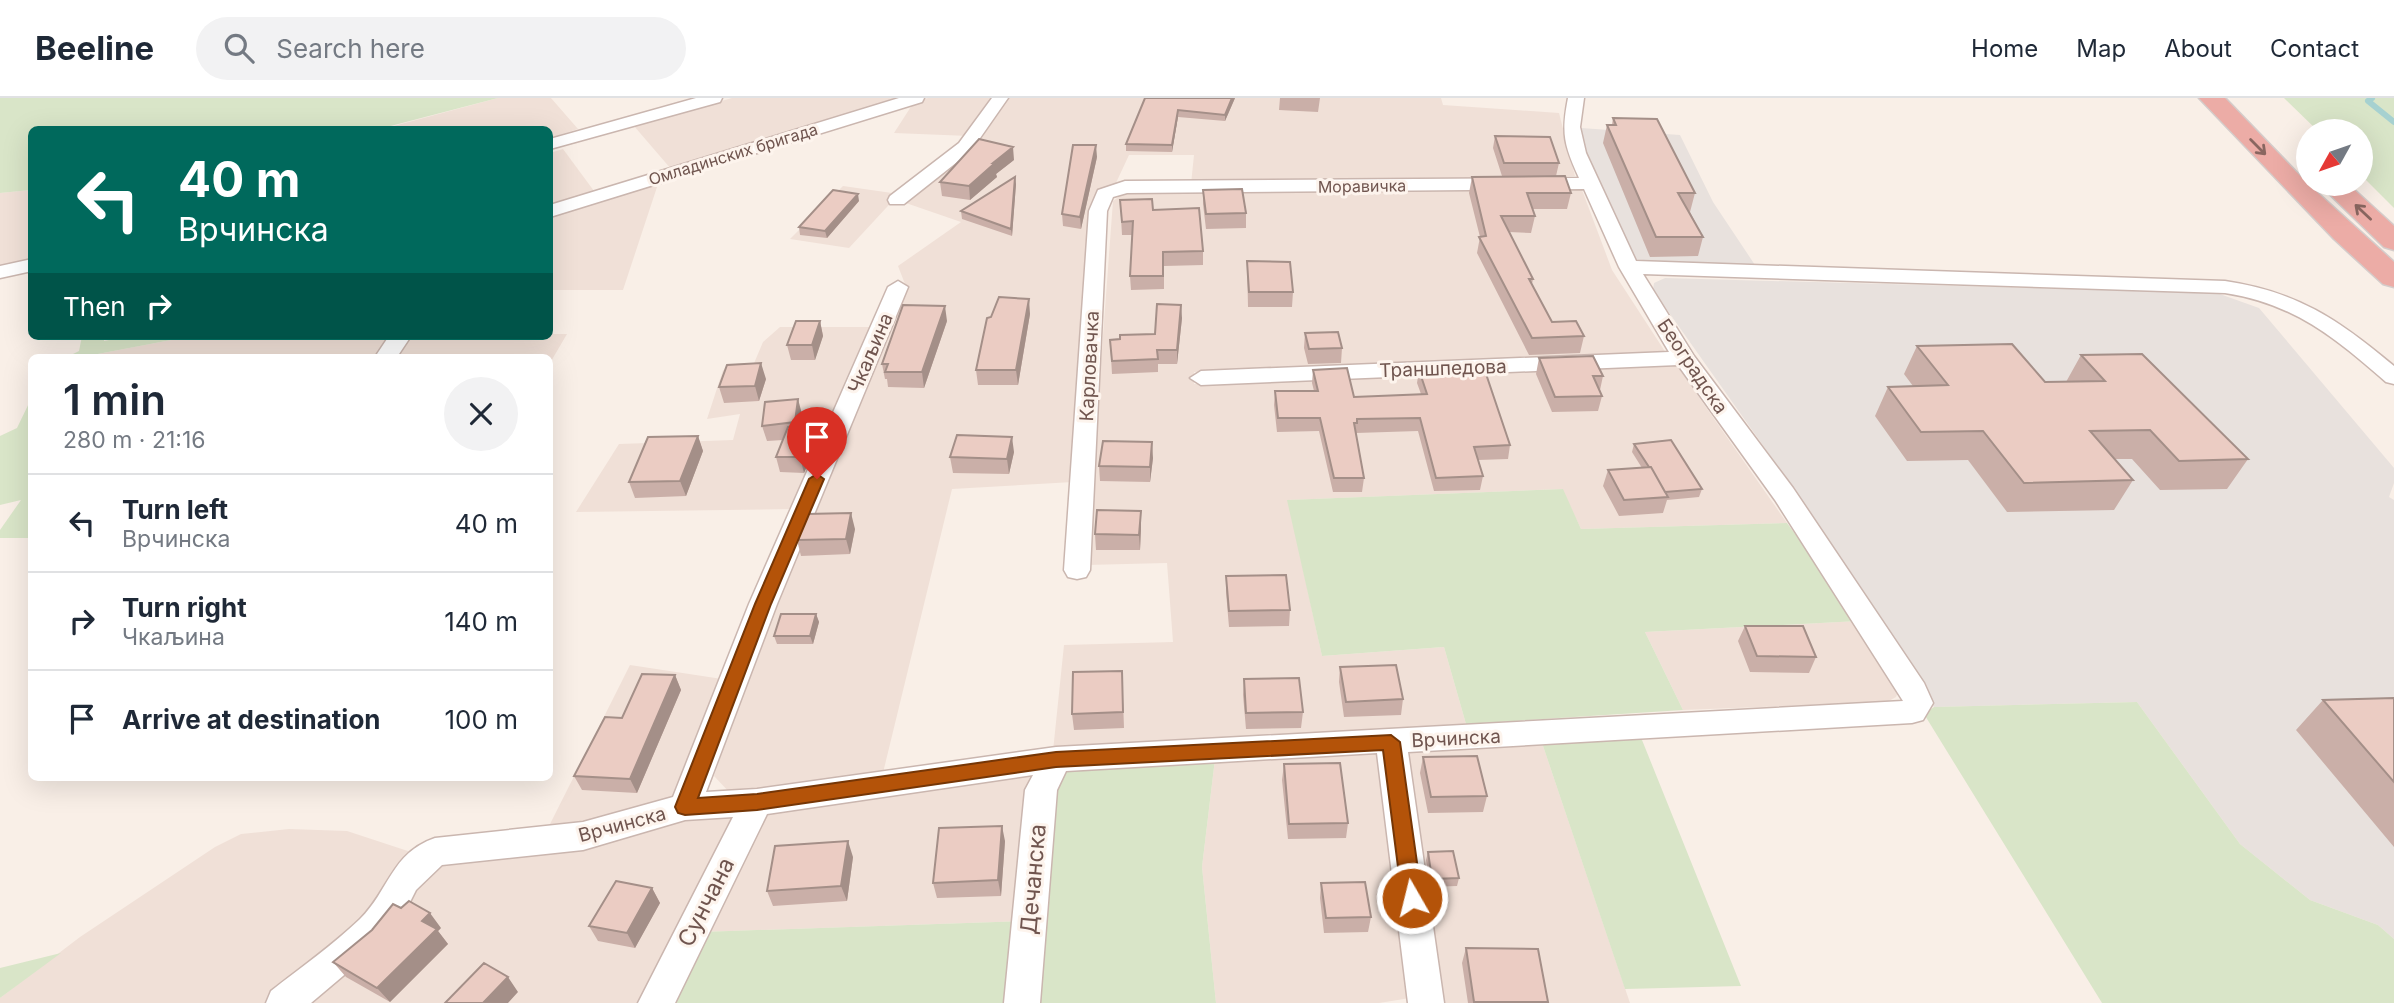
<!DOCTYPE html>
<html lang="en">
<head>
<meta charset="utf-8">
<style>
  :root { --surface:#fff; --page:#f2f2f3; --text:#1f2937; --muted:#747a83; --line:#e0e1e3 }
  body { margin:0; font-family:Inter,sans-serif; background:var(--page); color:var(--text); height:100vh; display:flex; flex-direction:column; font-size:26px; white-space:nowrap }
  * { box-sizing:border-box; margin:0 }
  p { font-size:23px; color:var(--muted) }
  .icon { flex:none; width:38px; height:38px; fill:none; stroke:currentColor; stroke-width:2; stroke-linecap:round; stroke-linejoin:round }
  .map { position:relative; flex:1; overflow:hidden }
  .details { position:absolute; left:28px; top:256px; width:525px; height:427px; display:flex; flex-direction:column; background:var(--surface); border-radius:10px; box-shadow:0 7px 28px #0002 }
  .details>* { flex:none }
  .guide { position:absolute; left:28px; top:28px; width:525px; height:214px; border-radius:10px; box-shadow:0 7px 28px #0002; background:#00695c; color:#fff; overflow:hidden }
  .needle { width:46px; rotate:230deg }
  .fabs { position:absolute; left:2296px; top:21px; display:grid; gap:14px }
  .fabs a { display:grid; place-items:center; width:77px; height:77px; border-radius:50%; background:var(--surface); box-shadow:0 7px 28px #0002; font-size:35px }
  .pin { position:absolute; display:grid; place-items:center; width:60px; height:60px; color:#fff; margin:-72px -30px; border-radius:50% 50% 50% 0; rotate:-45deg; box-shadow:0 0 7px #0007 }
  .pin .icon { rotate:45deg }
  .me { position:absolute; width:77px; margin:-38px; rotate:352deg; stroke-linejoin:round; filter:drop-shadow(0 0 5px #0008) }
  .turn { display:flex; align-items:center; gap:24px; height:147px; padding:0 35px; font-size:32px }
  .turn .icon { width:91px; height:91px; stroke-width:2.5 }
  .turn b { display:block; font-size:49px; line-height:60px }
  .then { display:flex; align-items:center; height:66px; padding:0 35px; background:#0003; gap:14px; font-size:26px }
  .round { display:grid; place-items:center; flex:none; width:74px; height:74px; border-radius:37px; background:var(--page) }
  .overview { display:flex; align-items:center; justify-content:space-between; height:119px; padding:0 35px }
  h1 { font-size:42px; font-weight:600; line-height:52px }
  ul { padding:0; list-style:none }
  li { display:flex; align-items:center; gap:21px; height:98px; padding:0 35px; border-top:2px solid var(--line) }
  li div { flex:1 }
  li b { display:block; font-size:26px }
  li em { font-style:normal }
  header { display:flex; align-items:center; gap:42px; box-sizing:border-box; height:98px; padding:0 35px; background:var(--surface); border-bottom:2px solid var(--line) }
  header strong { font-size:33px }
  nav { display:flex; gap:38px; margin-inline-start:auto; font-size:24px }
  .search { width:490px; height:63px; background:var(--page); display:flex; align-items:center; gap:18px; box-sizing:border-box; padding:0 24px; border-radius:38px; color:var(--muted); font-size:26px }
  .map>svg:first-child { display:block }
  .residential { fill:#f0e0d7 }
  .industrial { fill:#e8e1dd }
  .green { fill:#d9e5c8 }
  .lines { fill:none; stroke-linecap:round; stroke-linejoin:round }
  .stream { stroke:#a6d1d0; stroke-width:6 }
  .minor-casing { stroke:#cab6af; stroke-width:3 }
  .motorway-casing { stroke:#d4ccca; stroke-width:3 }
  .minor { fill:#fff; fill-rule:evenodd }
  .motorway { fill:#ecaca6; fill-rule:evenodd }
  .wall { fill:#caafa8 }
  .shaded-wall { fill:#a48f88 }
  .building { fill:#ebccc3; stroke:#a48f88; stroke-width:2 }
  .oneway { stroke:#896660 }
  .route { fill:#b45309; stroke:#753606; stroke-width:2 }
  .labels { text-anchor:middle; stroke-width:6; stroke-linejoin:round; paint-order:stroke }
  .far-street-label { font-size:16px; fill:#70554f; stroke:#fdf4ed }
  .street-label { font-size:19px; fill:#70554f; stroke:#fdf4ed }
  .near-street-label { font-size:23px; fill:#70554f; stroke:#fdf4ed }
</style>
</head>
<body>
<header>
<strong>Beeline</strong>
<div class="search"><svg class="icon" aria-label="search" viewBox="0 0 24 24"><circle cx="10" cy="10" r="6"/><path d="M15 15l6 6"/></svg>Search here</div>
<nav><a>Home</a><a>Map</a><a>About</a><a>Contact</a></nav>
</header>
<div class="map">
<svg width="2394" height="905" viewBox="0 0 2394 905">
  <rect width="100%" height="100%" fill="#f9efe7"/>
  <path class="residential" d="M498,0H551L578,31L550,40V32H379Z
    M732,0H903L671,71L634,28Z
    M928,0H995L969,38L894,35L914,4Z
    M1006,0H1441L1443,7L1559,15L1575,78L1191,86L1194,57H1129L1115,87L1096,96L1091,105L1073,384L952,391L882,679L730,695L714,678L772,506L905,186L898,168L961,124L903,104L980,43Z
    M563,51L594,93L550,108V55Z
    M658,86L623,192H550V117Z
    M843,88L899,96L849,150L790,141Z
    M31,92V164L0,171V95Z
    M1582,92L1612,172L1666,255L1194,274V286L1675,265L1787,425L1581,431L1562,391L1288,402L1322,558L1444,549L1466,626L1053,653L1064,547L1173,544L1167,465L1086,467L1113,103L1124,95L1140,94Z
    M780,229H873L794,411L576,414L619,346L733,342L740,316L707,321L723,272L752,270L763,244Z
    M550,236H567L550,265V259H82L192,238Z
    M1859,523L1899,592L1896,599L1887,604L1683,612L1645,534Z
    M630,567L722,581L678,699L611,721L549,728Z
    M1541,642L1630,905H1438L1408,656L1418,651Z
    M1371,654L1377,657L1410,900L1379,905H1216L1202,769L1215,661Z
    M1047,669L1023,823L701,834L763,707Z
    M745,711L646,905H293L420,771L683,716Z
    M289,731L347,733L420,757L381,814L278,905H0V900L80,839L215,749L241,736Z"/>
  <path class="industrial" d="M1581,30L1680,37L1713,104L1757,170L1645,165L1635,161L1582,46Z
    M1665,180L2217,195L2259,210L2394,370V385L2389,399L2394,402V841L2378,827L2310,802L2240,746L2137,604L1934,609L1796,394L1653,192L1654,185Z"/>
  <path class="green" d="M0,0H498L379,31L32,32L31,92L0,95Z
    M2284,0H2394V110L2361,77V33H2318Z
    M82,238H104V243L129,238H192L82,259H67L79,253Z
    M31,301V440H0V432L21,402L0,407V338L17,330Z
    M1563,391L1581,431L1787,425L1859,523L1645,534L1683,612L1466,626L1444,549L1322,558L1287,402Z
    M2137,604L2240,746L2310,802L2378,827L2394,841V905H2102L1924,616L1934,609Z
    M1541,642H1642L1741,888L1625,891Z
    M1215,661L1202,769L1216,905H1032L1050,693L1063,667Z
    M1023,823L1015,905H666L701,834Z
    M61,855L0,900V870Z"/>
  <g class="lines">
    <path class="stream" d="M2372,0L2368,3L2394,24"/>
    <g class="minor-casing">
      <path id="minor" d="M696,0H722L720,4L550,51V41Z
        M899,0H924L922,4L550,119V107Z
        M992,0H1008L971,53L904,106H890L888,102L890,98L959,45Z
        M1568,0H1584L1580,29L1586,55L1636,163L2225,183C2298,194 2338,221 2394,268V286L2386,284C2334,239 2295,206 2225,195L1643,176L1694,258L1793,390L1924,585L1933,605L1923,622L1912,625L1408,654L1444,905H1408L1377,655L1066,673L1057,692L1040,905H1004L1025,692L1033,677L767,716L675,905H638L733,719L685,722L583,752L442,767L416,792L398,828L382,845L311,905H266L271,893C300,870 333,847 360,821C389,793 391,755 435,740L583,724L673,699L749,506L888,189L898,183L908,189L777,506L706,694L757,691L1056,649L1903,603L1775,402L1678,267L1201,287L1190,280L1201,273L1669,254L1619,169L1584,91L1127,95L1113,99L1107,113L1090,472L1086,479L1077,481L1068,479L1064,472L1089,113L1098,92L1125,83L1579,80C1564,47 1561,36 1568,0Z
        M32,161V173L0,180V168Z
        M389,238H411L397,259H375Z"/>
    </g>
    <g class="motorway-casing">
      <path id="motorway" d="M2199,0H2225L2308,86L2394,164V189L2383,186L2334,141Z
        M2319,86H2348L2394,128V152L2384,149Z"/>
    </g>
    <use href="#minor" class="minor"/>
    <use href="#motorway" class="motorway"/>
  </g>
  <path class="wall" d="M1145,0H1235L1225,23L1178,19L1172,54L1126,53V46Z
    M1280,0H1320L1318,14L1279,12Z
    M1613,20L1695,95L1690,114L1703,139L1698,158L1650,159L1603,45L1607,27H1612Z
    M1495,38L1559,65L1556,78H1502L1493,50Z
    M1097,59L1081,131L1063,128L1062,116Z
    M1014,62L996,76L997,79L970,102L942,98L940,84Z
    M1472,79L1571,95L1567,111H1532L1535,118L1531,135L1509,134L1533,181L1532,186L1552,224L1584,238L1580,255L1529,257L1477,155L1480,139L1469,95Z
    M1016,86L1012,138L962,121L961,113Z
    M1203,92L1246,115V130L1206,131L1203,106Z
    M1120,102L1153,112L1203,153V167L1164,168V191L1131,192L1130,178L1133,137H1122Z
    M859,103L827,140L800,137L799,129Z
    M1247,163L1293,194L1292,209H1248Z
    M1030,216L1018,287H978L976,272Z
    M1182,220L1177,266H1158V274L1112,276L1110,242L1155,236Z
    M820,223L823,238L815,262H791L787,247Z
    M947,223L924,290L888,289L887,281H885L882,266Z
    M1305,235L1342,250L1341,265L1308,266L1304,250Z
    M1917,248L2045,284H2066L2081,257L2248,361L2227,391L2160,392L2132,361H2114L2133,382L2114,412L2007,414L1968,362L1907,363L1875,318L1888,289L1913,288L1904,276Z
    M1539,260L1603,278L1600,292L1602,298L1598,313L1552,314L1536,276Z
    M1313,272L1354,299L1421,296L1417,285L1419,272L1510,347L1508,361L1478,362L1483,378L1480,392L1434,393L1418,333L1356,335L1364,380L1362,394H1333L1319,333L1277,334L1274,307L1275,293H1314L1312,285Z
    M766,281L759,303L724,305L719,289Z
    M802,316L800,329H813L817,345L804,375L780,374L776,359L783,342L767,343L762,328Z
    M698,338L703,353L686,398L635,400L629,384Z
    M1634,346L1702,391L1699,399L1667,402L1663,415L1619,418L1603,388L1608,372L1642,370L1632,354Z
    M1014,354L1009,376L953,375L950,359Z
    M1153,360L1150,384L1100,383L1099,368Z
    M1141,429L1140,452H1096L1095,436Z
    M855,431L850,456L801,458L797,442Z
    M1226,478L1290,512L1289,528L1229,529L1226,494Z
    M816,516L819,524L813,546H777L774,538Z
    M1745,528L1816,559L1809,575L1750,574L1738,543Z
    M1340,569L1403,601L1401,617L1344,619L1339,584Z
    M1122,573L1124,630L1074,632L1072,616Z
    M675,577L681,592L637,695L582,692L574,678L622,620Z
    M1244,581L1303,614L1301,630L1246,631L1243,597Z
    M2394,600V749L2296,632L2323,602Z
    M1423,659L1487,698L1483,714L1428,715L1420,675Z
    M1284,666L1348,725L1346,740L1288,741L1282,682Z
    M1005,743L1001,798L937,800L933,785Z
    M1428,754L1459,780L1457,788L1430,789L1426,762Z
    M853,759L847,803L773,808L767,793Z
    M1321,785L1371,819L1368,834L1324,835L1320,800Z
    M652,790L660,805L635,850L598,843L589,828Z
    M441,830L438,833L448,846L390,904L346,879L333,864Z
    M1466,850L1538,851L1548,905H1468L1462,865Z"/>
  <path class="shaded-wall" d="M1232,0H1235L1225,23V17Z
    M1178,12V19L1172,54V47Z
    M1096,47L1097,59L1081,131L1080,119Z
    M1013,49L1014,62L996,76L997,79L970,102L969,88L993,65Z
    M1015,79L1016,86L1012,138L1011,131Z
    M858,96L859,103L827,140L825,133Z
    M1029,201L1030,216L1018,287L1016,272Z
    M1181,207L1182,220L1177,266V252Z
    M945,208L947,223L924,290L922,274Z
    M820,223L823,238L815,262L812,247Z
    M761,265L766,281L759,303L755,288Z
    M798,301L802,316L799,340L795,324Z
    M813,329L817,345L804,375L800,359Z
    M698,338L703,353L686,398L680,383Z
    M1012,339L1014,354L1009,376L1007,361Z
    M1152,344L1153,360L1150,384V369Z
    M1141,413V429L1140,452L1139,437Z
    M851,415L855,431L850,456L846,441Z
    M816,516L819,524L813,546L810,538Z
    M675,577L681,592L637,695L630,681Z
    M1002,728L1005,743L1001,798L998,782Z
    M848,743L853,759L847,803L841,788Z
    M652,790L660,805L635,850L627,835Z
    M430,815L441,830L438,833L448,846L390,904L377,890L422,823Z
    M508,879L518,894L508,905H483Z"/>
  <path class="building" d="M1145,0H1232L1225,17L1178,12L1172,47L1126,46Z
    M1613,20L1657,21L1695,95H1678L1703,139H1656L1607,27H1616Z
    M1495,38L1550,39L1559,65H1504Z
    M979,41L1013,49L993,65H995L969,88L940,84Z
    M1073,47H1096L1080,119L1062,116Z
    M1565,78L1571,95H1527L1535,118H1501L1533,181H1529L1552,224L1576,223L1584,238L1532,240L1479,139L1486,138L1472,79Z
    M1015,79L1011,131L961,113Z
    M1242,91L1246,115L1206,116L1203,92Z
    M833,92L858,96L825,133L799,129Z
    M1152,101L1153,112L1199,110L1203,153L1163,154V178H1130L1133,123L1122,124L1120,102Z
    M1247,163L1290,164L1293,194H1249Z
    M999,199L1029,201L1016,272H976L987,220L991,219Z
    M1157,206L1181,207L1177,252H1157L1158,261L1112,263L1110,242L1120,241V237L1155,236Z
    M903,207L945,208L922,274H885L888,266H882Z
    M796,223H820L812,247H787Z
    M1338,234L1342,250L1309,251L1305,235Z
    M2012,246L2045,284L2105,283L2081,257L2142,256L2248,361L2179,363L2150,332L2090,333L2133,382L2024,385L1983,333L1921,334L1888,289L1948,287L1917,248Z
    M1593,258L1603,278H1593L1602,298L1555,299L1539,260Z
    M761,265L755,288L719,289L727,267Z
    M1347,270L1354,299L1427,296L1419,272L1484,270L1510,347L1474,349L1483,378L1436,380L1420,320L1357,321V325H1354L1364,380H1334L1320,320H1278L1275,293H1318L1313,272Z
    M798,301L795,324L762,328L765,304Z
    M788,329H813L800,359H776Z
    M957,337L1012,339L1007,361L950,359Z
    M698,338L680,383L629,384L648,339Z
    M1671,342L1702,391L1665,394L1651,369H1649L1634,346Z
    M1103,343L1152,344L1150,369L1099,368Z
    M1651,369L1668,399L1624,402L1608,372Z
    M1097,412L1141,413L1139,437L1095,436Z
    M851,415L846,441L797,442L806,416Z
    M1286,477L1290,512L1229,513L1226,478Z
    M781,516H816L810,538H774Z
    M1745,528H1803L1816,559L1757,558Z
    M1396,567L1403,601L1346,604L1340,569Z
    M1122,573L1123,614L1072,616L1073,574Z
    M642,576L675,577L630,681L574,678L605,619L622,620Z
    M1299,580L1303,614L1246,615L1244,581Z
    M2394,600V684L2323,602Z
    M1477,658L1487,698L1431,699L1423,659Z
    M1340,665L1348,725L1289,726L1284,666Z
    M1002,728L998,782L933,785L939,730Z
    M848,743L841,788L767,793L775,748Z
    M1453,753L1459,780L1432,781L1428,754Z
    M616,783L652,790L627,835L589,828Z
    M1365,784L1371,819L1326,820L1321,785Z
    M409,803L430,815L422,823L437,831L377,890L333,864L372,832L393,806L401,810Z
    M1466,850L1538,851L1548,904H1474Z
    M484,865L508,879L483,905H445Z"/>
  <defs><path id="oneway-shaft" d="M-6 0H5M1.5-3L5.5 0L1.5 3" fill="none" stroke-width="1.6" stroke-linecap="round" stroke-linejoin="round" transform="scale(1.75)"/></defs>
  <g class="oneway">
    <use href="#oneway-shaft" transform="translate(2258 49) rotate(45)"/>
    <use href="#oneway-shaft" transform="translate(2363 114) rotate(-137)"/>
  </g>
  <path class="route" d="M817,376L824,381L771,506L698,700L757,696L1056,654L1391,637L1400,644L1422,800L1419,807L1412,809L1405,807L1402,800L1383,652L1056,669L757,712L685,717L678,715L675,709L755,506L809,381Z"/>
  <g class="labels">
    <g class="far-street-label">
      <text transform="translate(733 56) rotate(-17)" y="6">Омладинских бригада</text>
      <text transform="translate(1362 88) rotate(-1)" y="6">Моравичка</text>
    </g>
    <g class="street-label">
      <text transform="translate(870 255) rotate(-67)" y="7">Чкаљина</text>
      <text transform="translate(1089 268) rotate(-87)" y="7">Карловачка</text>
      <text transform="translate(1693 268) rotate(56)" y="7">Београдска</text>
      <text transform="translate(1443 270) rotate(-2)" y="7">Траншпедова</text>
      <text transform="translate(1456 640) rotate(-3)" y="7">Врчинска</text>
      <text transform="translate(622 726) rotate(-15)" y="7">Врчинска</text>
    </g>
    <g class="near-street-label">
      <text transform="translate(1033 781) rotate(-85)" y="8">Дечанска</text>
      <text transform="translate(706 804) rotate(-63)" y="8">Сунчана</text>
    </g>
  </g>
</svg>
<div class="fabs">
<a><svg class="needle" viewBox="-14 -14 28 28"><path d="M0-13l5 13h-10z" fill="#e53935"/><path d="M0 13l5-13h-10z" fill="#747a83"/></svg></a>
</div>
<div class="pin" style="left:817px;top:381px;background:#d93025"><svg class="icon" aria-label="arrive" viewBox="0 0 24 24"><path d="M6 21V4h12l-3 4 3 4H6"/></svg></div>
<svg class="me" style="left:1412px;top:800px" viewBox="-20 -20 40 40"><circle r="17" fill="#b45309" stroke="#fff" stroke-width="3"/><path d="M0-11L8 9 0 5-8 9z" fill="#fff"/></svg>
<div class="guide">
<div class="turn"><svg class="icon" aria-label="left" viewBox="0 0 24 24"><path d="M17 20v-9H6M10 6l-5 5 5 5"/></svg><div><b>40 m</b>Врчинска</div></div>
<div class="then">Then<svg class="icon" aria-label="right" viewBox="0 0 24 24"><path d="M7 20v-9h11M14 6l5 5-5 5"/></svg></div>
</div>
<section class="details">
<div class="overview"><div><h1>1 min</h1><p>280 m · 21:16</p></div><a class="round"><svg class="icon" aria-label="close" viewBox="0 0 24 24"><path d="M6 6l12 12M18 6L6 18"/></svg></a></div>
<ul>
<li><svg class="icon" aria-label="left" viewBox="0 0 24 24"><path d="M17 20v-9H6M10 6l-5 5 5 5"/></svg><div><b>Turn left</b><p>Врчинска</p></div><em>40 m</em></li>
<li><svg class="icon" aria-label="right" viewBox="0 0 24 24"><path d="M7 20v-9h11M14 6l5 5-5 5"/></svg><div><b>Turn right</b><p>Чкаљина</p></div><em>140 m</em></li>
<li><svg class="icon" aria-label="arrive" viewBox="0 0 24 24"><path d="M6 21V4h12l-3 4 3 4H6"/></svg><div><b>Arrive at destination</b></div><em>100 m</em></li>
</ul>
</section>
</div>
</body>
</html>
